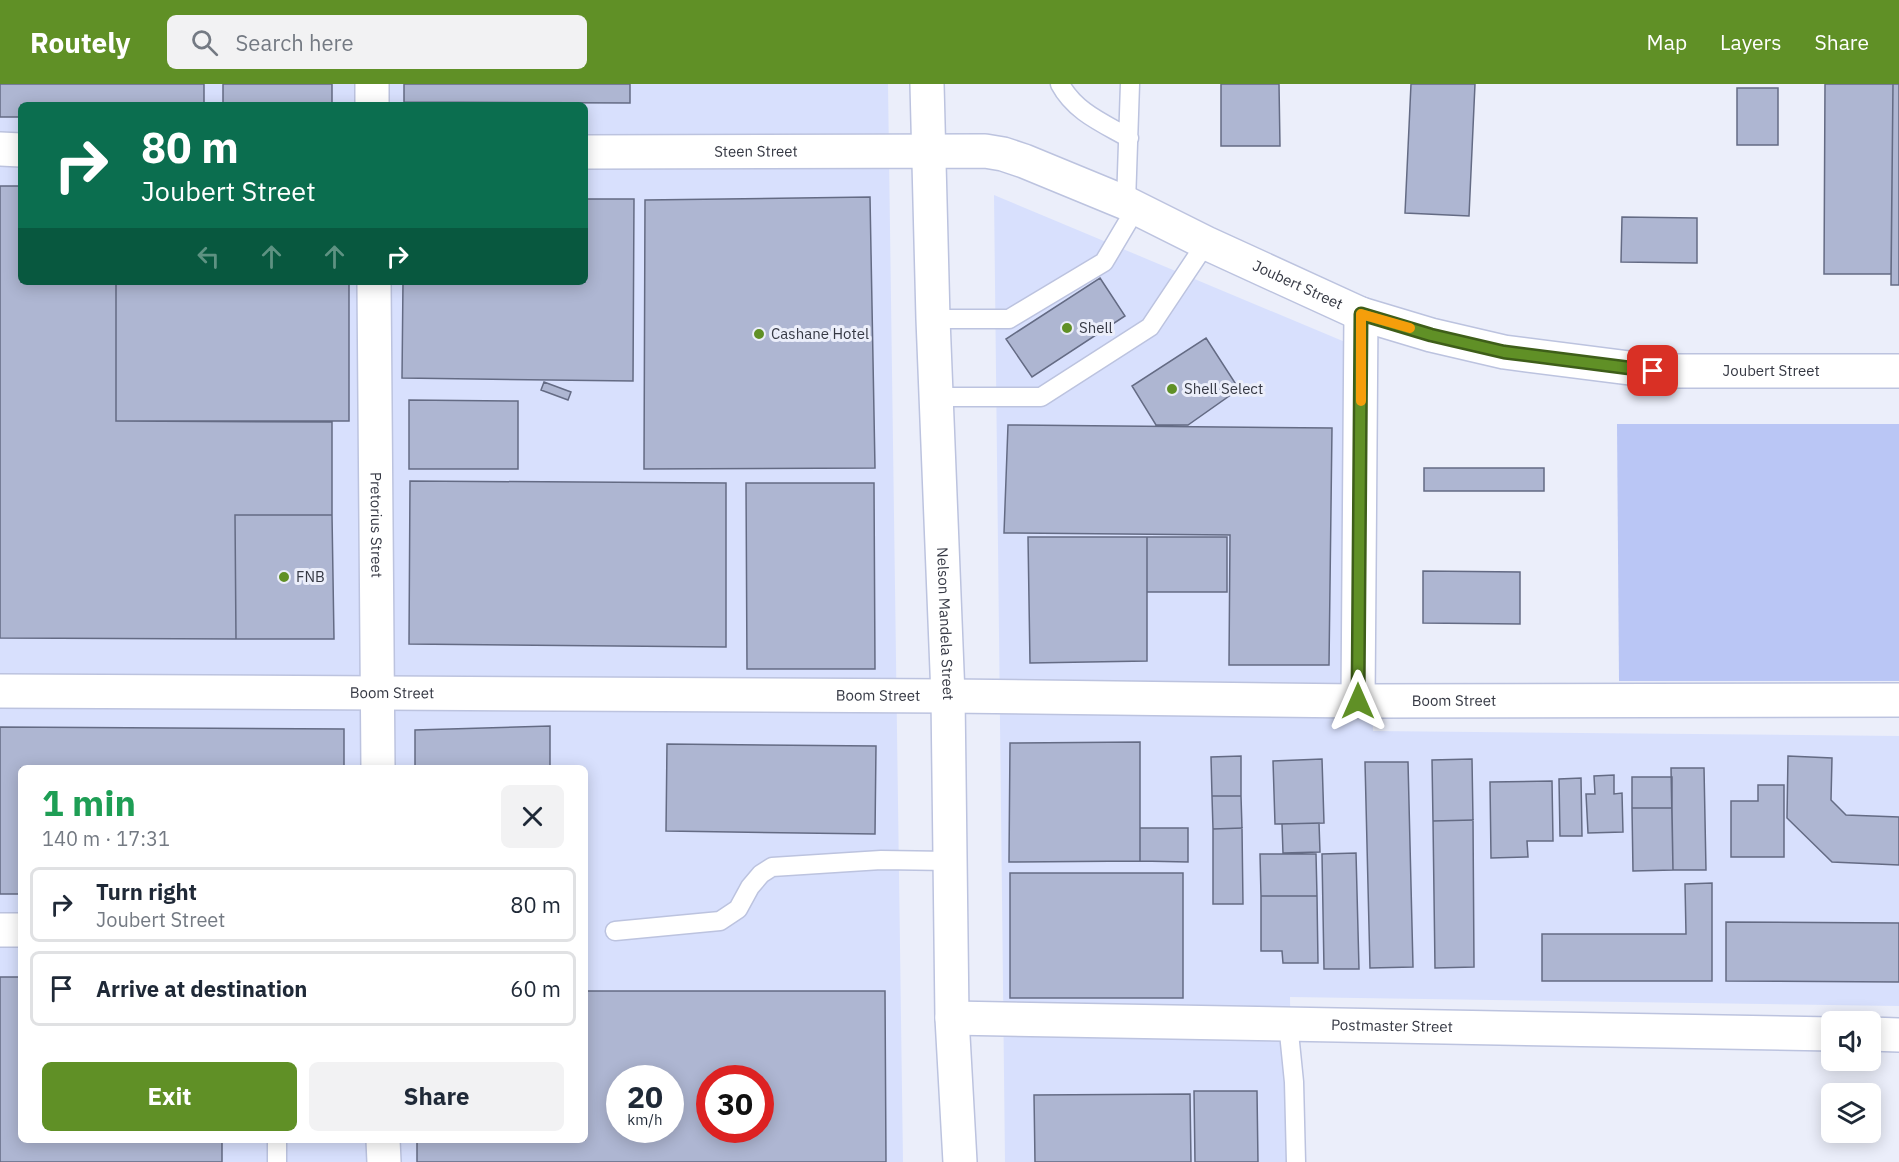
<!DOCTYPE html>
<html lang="en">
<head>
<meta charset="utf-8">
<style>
  :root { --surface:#fff; --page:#f2f2f3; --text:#1f2937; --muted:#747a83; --line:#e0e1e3; --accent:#609026 }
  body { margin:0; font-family:"IBM Plex Sans",sans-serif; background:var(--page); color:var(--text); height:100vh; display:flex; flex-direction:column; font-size:22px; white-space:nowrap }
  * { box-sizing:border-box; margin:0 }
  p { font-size:20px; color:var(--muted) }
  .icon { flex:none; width:33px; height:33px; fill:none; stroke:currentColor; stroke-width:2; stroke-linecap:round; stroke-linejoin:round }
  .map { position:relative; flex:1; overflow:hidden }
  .details { position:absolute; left:18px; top:681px; width:570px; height:378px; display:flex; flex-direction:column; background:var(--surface); border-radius:9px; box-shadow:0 3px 15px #0003 }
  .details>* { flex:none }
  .banner { position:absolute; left:18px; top:18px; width:570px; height:183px; border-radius:9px; box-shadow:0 3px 15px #0003; background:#0b6e4f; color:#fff; overflow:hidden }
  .controls { position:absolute; left:1821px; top:927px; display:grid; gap:12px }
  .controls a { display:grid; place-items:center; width:60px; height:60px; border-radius:9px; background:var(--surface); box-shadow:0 3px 15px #0003; font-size:30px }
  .speed { position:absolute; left:606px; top:981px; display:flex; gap:12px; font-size:30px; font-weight:700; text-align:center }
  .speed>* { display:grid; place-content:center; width:78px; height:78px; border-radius:50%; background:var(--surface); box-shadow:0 3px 15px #0003; line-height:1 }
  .speed small { font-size:15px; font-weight:400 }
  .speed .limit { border:9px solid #d22; background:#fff; color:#111 }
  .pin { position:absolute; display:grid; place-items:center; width:51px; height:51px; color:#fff; margin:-26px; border-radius:12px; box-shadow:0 3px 9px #0006 }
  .me { position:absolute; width:66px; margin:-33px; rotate:0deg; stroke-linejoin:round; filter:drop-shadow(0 0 4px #0008) }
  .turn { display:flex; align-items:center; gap:21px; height:126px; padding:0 24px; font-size:27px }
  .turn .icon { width:78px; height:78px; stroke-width:2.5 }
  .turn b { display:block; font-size:42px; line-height:51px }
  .lanes { display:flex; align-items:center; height:57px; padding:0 24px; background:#0003; justify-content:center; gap:30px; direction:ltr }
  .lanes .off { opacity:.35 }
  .round { display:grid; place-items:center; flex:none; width:63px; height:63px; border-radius:9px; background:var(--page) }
  .headline { display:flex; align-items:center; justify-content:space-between; height:102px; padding:0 24px }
  h1 { font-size:36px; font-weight:800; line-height:45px; color:#1e9e55 }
  .action { display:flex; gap:12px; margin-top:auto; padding:12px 24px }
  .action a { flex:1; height:69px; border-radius:9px; background:var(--accent); color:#fff; font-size:24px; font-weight:800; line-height:69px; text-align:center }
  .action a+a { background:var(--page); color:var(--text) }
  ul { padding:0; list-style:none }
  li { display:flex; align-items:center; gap:18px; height:75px; margin:0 12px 9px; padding:0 12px; border:3px solid var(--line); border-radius:9px }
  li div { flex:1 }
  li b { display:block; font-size:22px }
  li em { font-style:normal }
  header { display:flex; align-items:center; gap:36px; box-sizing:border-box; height:84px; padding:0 30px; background:var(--accent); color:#fff }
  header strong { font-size:28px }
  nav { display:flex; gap:33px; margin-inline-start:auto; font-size:21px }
  .search { width:420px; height:54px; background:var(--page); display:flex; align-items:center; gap:15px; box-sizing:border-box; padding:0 21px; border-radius:9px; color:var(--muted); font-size:22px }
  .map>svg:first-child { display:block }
  .built { fill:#d8e0fd; fill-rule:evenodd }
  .green { fill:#bac6f5 }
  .building { fill:#aeb6d2; stroke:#646b84; stroke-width:1.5; fill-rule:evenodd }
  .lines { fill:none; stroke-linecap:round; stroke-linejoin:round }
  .service-casing { stroke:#bcc3df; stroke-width:21 }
  .minor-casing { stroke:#bcc3df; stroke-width:36 }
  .secondary-casing { stroke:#bcc3df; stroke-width:36 }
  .service { stroke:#fff; stroke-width:18 }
  .minor { stroke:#fff; stroke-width:33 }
  .secondary { stroke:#fff; stroke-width:33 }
  .route-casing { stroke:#3e5e19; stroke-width:15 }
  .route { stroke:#609026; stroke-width:10 }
  .slow { stroke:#f59e0b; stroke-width:10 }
  .poi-dot { fill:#609026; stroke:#ebeefa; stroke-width:2 }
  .labels { text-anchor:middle; stroke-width:6; stroke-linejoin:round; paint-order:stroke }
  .street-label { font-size:15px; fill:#363944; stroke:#ebeefa }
  .poi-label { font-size:15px; fill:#363944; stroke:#ebeefa; text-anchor:start }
</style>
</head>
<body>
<header>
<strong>Routely</strong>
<div class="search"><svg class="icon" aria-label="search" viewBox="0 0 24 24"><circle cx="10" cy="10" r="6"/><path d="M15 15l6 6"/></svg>Search here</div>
<nav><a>Map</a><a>Layers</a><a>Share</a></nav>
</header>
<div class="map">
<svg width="1899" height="1078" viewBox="0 0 1899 1078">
  <rect width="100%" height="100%" fill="#ebeefa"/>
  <path class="built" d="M0,0H888L903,1078H0ZM21,21H585V198H21ZM21,684H585V1056H21ZM620,994H670V1046H620ZM710,994H760V1046H710Z
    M994,111L1369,268L1373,647L1899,652V922L1290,913L1292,1078H1005Z"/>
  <path class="green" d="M1617,340H1899V597H1619Z"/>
  <path class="building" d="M0,0H204V21H21V33H0Z
    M223,0H332V19L223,20Z
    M404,0H630V19L404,18Z
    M1221,0H1279L1280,62H1221Z
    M1411,0H1475L1469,132L1405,129Z
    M1825,0H1893L1891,190H1824Z
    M1893,0H1899V201H1891Z
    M1737,4H1778V61H1737Z
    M0,102H21V198H116V337L332,338V431H235L236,555L0,554Z
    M870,113L875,384L644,385L645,116Z
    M585,115H634L633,297L402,294L403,198H585Z
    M1622,133L1697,134V179L1621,178Z
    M1100,194L1125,232L1032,293L1006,255Z
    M116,198H349V337H116Z
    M1206,254L1239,305L1188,341H1156L1132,302Z
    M544,298L571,308L568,316L541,306Z
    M409,316L518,317V385H409Z
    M1008,341L1332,344L1329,581H1229L1230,451L1004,449Z
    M1424,384H1544V407H1424Z
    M410,397L726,399V563L409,560Z
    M746,399H874L875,585H747Z
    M235,431H332L334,555H236Z
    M1028,453H1147V577L1030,579Z
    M1147,453H1227V508H1147Z
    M1423,487L1520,488V540L1423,539Z
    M550,642V684H415V646Z
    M0,643L344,645V684H21V810H0Z
    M1140,658V777L1009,778L1010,659Z
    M667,660L876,662L875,750L666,747Z
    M1241,672V712H1212L1211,673Z
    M1788,672L1832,674L1831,716L1846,731L1899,733V781L1832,778L1787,734Z
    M1322,675L1324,739L1275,740L1273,677Z
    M1472,675L1473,736L1433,737L1432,676Z
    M1365,678H1408L1413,883L1370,884Z
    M1671,684H1704L1706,786H1673Z
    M1614,691V710L1622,709L1623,748L1588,749L1586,710H1595L1594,692Z
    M1632,693H1672V724H1632Z
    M1581,694L1582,752H1560L1559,695Z
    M1552,697L1553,757H1527L1528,773L1491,774L1490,698Z
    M1758,701H1784V773H1731V717H1758Z
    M1212,712H1241L1242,744L1213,745Z
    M1632,724H1672L1673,786L1633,787Z
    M1473,736L1474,883L1435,884L1433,737Z
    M1319,739L1320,768L1283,769L1282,740Z
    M1140,744H1188V778L1140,777Z
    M1242,744L1243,820H1213V745Z
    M1356,769L1359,885H1324L1322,770Z
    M1260,770H1316L1317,812H1261Z
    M1010,789H1183V914H1010Z
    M1712,799V897H1542V850H1686L1685,800Z
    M1261,812H1317L1318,879H1283L1282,867H1261Z
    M1726,838L1899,839V898L1726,897Z
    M0,893H21V1056H222V1078H0Z
    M585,907H885L886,1078H417V1056H585ZM620,994H670V1046H620ZM710,994H760V1046H710Z
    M1194,1007H1257L1258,1078H1195Z
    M1190,1010L1191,1078H1035L1034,1011Z"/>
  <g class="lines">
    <g class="service-casing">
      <path id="service" d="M1060,0C1075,28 1103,39 1129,54
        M1126,119L1130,0
        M933,235H1009L1104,178L1136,124
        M937,313H1041L1150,243L1206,159
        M615,847L720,837L738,825L750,803L761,790L772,783L881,776L950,777
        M1288,939L1294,998L1296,1078
        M277,1056V1078"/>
    </g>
    <g class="minor-casing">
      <g id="minor">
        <path d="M372,0V21"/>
        <path d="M0,65L21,66"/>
        <path id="s1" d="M585,68L985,67L1003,70L1024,77L1126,119L1206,159L1361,230L1431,251L1504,268L1653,287H1899"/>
        <path id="s2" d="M374,198L378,684"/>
        <path id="s3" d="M0,607L948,612L1358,617L1899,616"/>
        <path d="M1358,617L1361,230"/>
        <path d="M0,846H21"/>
        <path id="s4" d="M952,934L1832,950"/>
        <path d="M1870,950L1899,951"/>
        <path d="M383,1056L384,1078"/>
      </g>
    </g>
    <g class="secondary-casing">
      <g id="secondary">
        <path id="s5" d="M927,0L933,235L948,612L952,934L960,1078"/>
      </g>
    </g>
    <use href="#service" class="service"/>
    <use href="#minor" class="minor"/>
    <use href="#secondary" class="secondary"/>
  </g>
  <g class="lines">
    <g class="route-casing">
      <path id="route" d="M1358,617L1361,230L1431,251L1504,268L1653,287"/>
    </g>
    <use href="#route" class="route"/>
    <path class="slow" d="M1361,317V230L1410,244"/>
  </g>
  <g class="poi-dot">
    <circle cx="1067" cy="244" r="6"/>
    <circle cx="759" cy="250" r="6"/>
    <circle cx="1172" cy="305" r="6"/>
    <circle cx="284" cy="493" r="6"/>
  </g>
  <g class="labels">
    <g class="street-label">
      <text dy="5" stroke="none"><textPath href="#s1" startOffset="171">Steen Street</textPath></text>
      <text dy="5" stroke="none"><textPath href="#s1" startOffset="741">Joubert Street</textPath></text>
      <text dy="5" stroke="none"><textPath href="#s1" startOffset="1227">Joubert Street</textPath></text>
      <text dy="5" stroke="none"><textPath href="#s2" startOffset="243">Pretorius Street</textPath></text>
      <text dy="5" stroke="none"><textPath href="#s5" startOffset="540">Nelson Mandela Street</textPath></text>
      <text dy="5" stroke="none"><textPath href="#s3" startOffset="392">Boom Street</textPath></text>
      <text dy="5" stroke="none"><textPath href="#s3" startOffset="878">Boom Street</textPath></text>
      <text dy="5" stroke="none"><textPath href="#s3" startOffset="1454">Boom Street</textPath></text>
      <text dy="5" stroke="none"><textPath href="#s4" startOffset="440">Postmaster Street</textPath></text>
    </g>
    <g class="poi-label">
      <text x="1079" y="249">Shell</text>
      <text x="771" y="255">Cashane Hotel</text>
      <text x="1184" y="310">Shell Select</text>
      <text x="296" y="498">FNB</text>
    </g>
  </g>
</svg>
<div class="controls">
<a><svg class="icon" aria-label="sound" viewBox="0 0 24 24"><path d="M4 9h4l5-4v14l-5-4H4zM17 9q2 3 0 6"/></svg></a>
<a><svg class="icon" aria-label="layers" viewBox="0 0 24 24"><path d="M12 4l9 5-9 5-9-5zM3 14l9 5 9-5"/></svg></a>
</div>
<div class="speed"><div>20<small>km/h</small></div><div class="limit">30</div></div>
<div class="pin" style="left:1653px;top:287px;background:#d93025"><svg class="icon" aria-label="arrive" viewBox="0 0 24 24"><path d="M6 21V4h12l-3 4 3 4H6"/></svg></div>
<svg class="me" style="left:1358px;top:617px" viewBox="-20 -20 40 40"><path d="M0-17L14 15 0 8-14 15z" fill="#609026" stroke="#fff" stroke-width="4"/></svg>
<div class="banner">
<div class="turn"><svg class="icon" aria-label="right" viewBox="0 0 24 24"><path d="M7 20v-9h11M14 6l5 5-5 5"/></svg><div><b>80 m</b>Joubert Street</div></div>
<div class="lanes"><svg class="icon off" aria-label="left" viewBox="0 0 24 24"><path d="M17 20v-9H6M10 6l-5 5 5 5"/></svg><svg class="icon off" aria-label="ahead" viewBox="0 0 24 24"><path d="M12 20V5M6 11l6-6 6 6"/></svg><svg class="icon off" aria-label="ahead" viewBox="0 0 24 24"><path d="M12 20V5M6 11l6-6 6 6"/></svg><svg class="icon" aria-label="right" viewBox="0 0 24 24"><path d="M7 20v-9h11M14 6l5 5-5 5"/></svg></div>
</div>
<section class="details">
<div class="headline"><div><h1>1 min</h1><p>140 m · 17:31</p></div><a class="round"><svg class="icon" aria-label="close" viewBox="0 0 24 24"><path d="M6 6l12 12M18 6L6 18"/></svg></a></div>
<ul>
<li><svg class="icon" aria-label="right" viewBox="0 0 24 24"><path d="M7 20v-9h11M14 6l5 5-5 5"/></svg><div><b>Turn right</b><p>Joubert Street</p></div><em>80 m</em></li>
<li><svg class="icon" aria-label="arrive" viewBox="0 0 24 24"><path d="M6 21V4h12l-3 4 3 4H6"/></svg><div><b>Arrive at destination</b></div><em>60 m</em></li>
</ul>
<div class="action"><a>Exit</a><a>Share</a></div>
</section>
</div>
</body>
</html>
